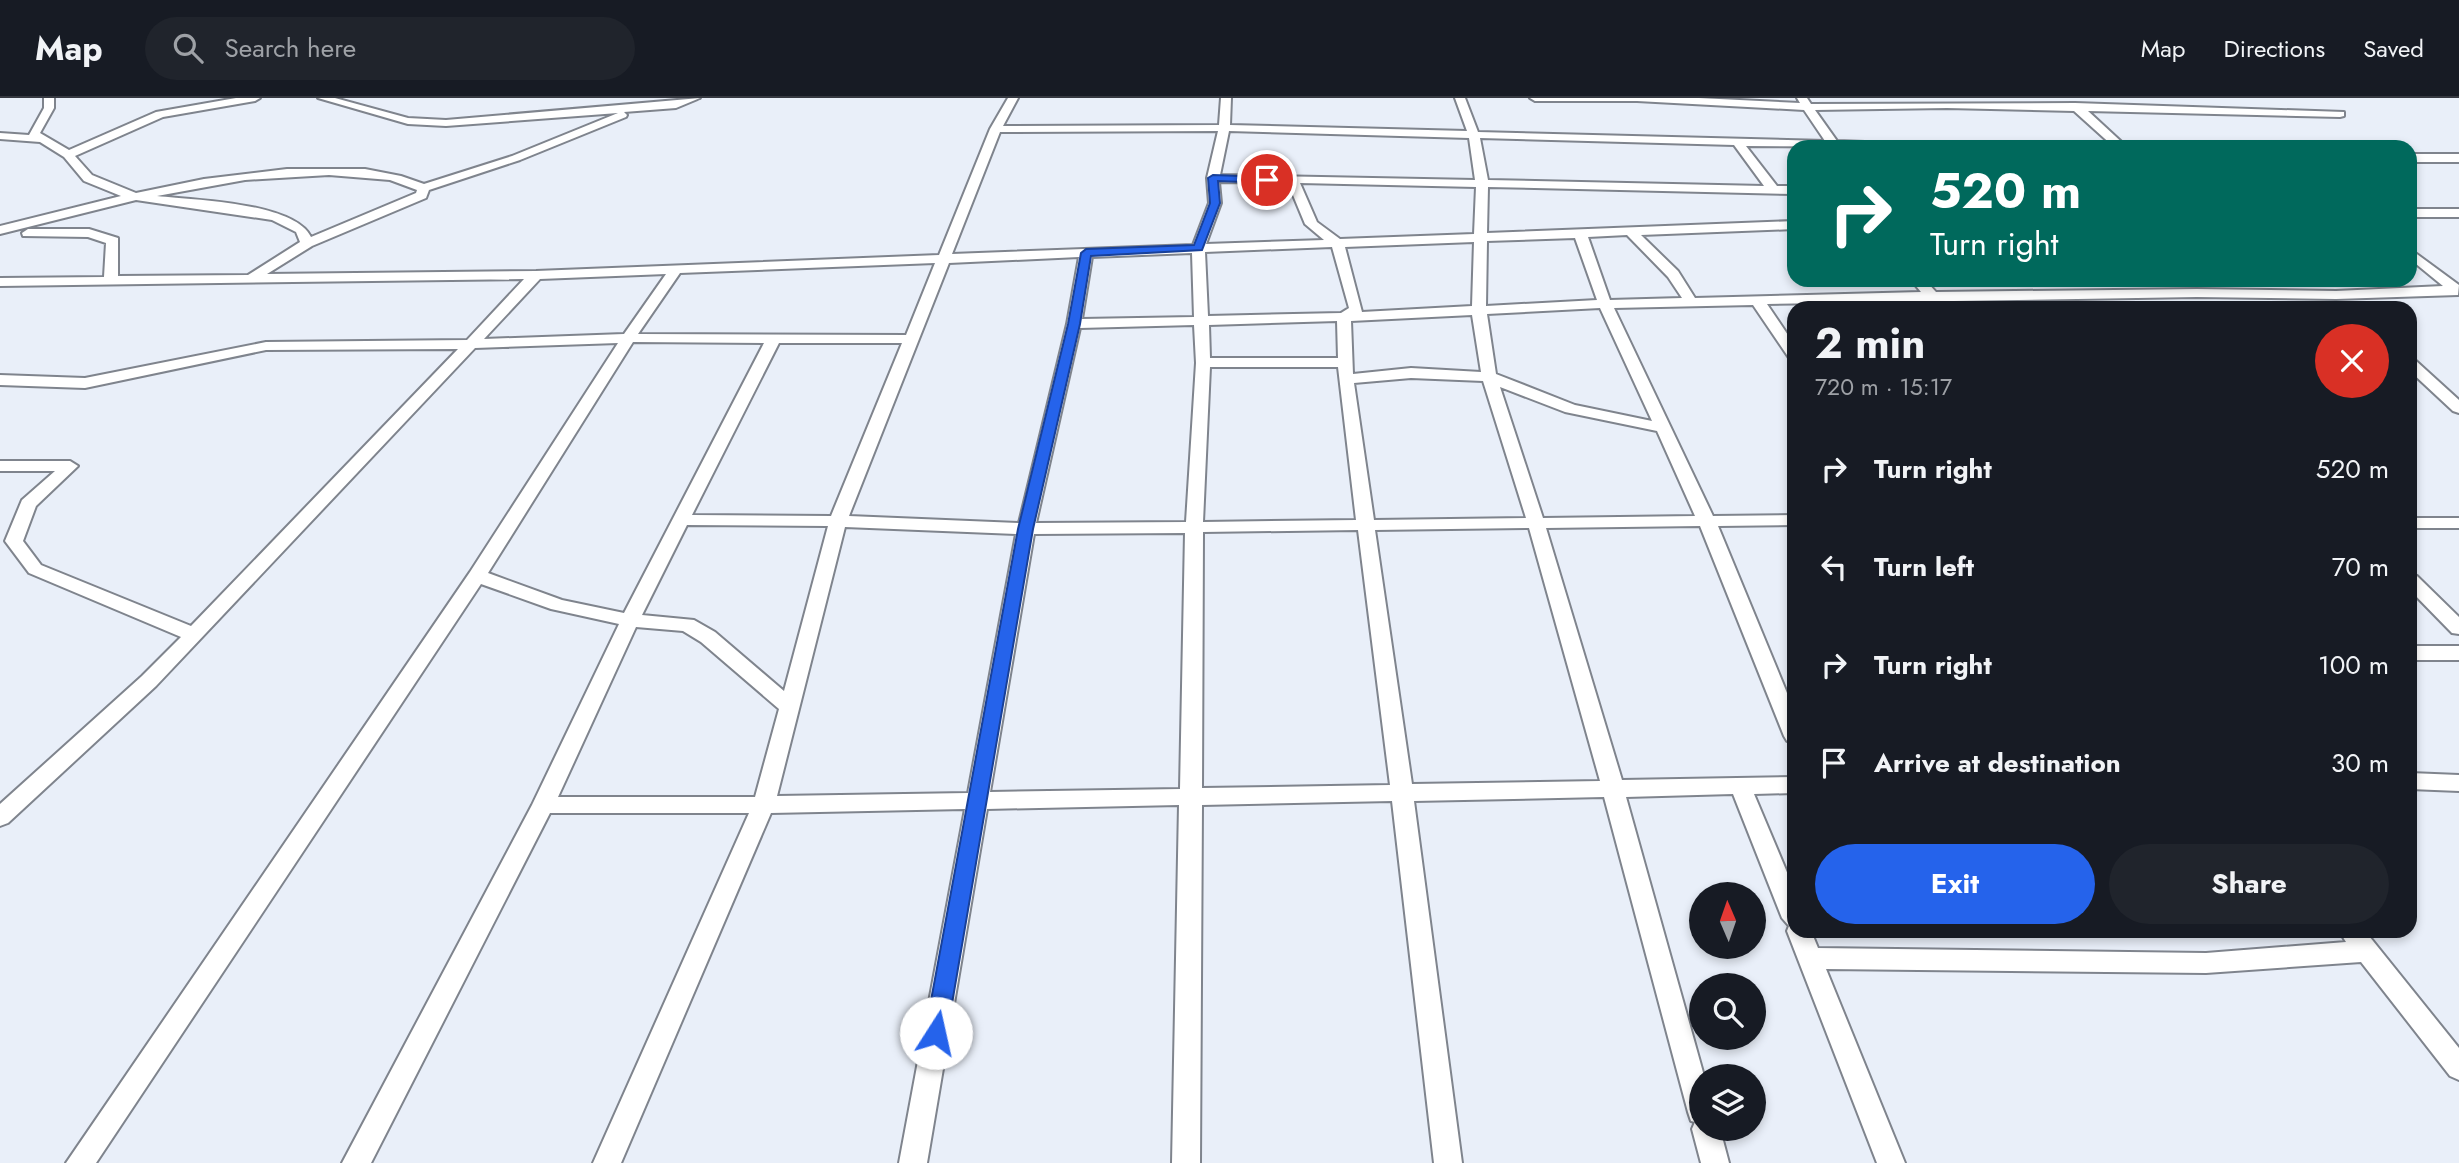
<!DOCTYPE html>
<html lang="en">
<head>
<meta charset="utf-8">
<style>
  :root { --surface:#171b24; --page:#20242c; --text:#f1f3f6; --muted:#9ea1a6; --line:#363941; --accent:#2563eb }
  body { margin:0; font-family:Jost,sans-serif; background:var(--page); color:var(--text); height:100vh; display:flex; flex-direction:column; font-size:26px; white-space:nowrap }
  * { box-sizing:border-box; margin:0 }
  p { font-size:23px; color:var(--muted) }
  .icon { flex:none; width:38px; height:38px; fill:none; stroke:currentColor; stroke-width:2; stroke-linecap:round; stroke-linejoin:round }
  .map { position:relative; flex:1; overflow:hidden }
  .sheet { position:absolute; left:1787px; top:203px; width:630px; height:637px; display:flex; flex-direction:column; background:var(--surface); border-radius:21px; box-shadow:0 4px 10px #0003 }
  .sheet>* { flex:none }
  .top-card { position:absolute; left:1787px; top:42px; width:630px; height:147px; border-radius:21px; box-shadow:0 4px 10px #0003; background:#00695c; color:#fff; overflow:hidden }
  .needle { width:46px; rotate:358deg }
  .controls { position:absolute; left:1689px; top:784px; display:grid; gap:14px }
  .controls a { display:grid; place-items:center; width:77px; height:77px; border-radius:50%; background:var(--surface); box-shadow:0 4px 10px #0003; font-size:35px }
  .pin { position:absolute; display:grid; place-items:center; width:60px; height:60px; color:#fff; margin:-30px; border:4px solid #fff; border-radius:50%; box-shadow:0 2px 7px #0007 }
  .me { position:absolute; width:77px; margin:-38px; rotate:10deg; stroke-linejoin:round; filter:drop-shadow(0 0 5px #0008) }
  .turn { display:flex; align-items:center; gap:24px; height:147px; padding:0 28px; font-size:32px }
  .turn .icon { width:91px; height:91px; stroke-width:2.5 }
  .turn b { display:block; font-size:49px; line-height:60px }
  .round { display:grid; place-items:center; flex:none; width:74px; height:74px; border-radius:37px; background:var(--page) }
  .head { display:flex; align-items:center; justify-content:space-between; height:119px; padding:0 28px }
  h1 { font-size:42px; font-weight:700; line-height:52px }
  .cta { display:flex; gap:14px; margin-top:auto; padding:14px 28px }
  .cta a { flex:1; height:80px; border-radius:42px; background:var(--accent); color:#fff; font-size:28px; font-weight:700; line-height:80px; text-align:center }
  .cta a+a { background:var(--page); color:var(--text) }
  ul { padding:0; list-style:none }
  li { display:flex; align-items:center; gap:21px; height:98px; padding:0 28px }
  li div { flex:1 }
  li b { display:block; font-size:26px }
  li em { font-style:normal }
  header { display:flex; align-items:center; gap:42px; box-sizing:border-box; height:98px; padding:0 35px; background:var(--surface); border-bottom:2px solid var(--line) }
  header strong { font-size:33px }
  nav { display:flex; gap:38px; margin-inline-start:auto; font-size:24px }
  .search { width:490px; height:63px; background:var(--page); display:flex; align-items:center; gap:18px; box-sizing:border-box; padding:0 24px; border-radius:38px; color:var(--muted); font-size:26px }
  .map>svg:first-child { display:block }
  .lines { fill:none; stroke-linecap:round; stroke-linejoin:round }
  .minor-casing { stroke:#7f848d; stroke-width:4 }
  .minor { fill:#fff; fill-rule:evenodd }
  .route { fill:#2563eb; stroke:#184099; stroke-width:2 }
</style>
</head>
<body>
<header>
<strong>Map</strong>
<div class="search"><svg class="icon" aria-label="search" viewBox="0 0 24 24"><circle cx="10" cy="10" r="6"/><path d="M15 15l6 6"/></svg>Search here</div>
<nav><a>Map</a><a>Directions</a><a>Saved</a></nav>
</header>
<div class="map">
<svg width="2459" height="1065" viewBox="0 0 2459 1065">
  <rect width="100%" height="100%" fill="#e9eff9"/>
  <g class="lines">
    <g class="minor-casing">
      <path id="minor" d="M44,0H54V10L40,35L69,52L156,14L236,0H260L255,3L163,19L75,58L92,77L136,95L204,81L287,71H365L401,78L424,86L512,58L618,15L446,28L408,26L318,0H335L408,20L446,22L700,0L676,10L624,14L627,17L626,19L520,62L429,92L426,100L312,148L267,176L536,173L939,157L990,31L1008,0H1018L1003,28L1219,27L1221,0H1231L1230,27L1467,33L1455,0H1465L1478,34L1825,43L1804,12L1637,3H1535L1530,0H1699L1800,5L1797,0H1807L1811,6L2075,5L2344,14V18L2340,19L2088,13L2127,49H2114L2074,13L1947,10L1815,12L1837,43L1921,46L1927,49L1746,48L1777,88H1794V96L1488,89L1487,135L1794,123V131L1641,137L1678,173L1695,200L1921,194L1911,182H1925L1936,194L2197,191L2336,193L2443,188L2410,161V151L2459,187L2458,197L2336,201L2197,199L1767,206L1794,246V261L1789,260L1753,207L1614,210L1713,418L1794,417V427L1718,428L1794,612V646L1787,643L1784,638L1700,428L1546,430L1622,682L1794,679V695L1754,696L1794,791V833H1811L1818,850L2206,855L2346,844L2339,833H2365L2459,950V982L2450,978L2361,864L2206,875L1826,871L1905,1065H1877L1787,833L1789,828L1782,820L1733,696L1626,699L1704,978H1701V1031H1720L1729,1065H1701L1692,1031L1695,1024L1691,1023L1688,1014L1604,699L1414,703L1462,1065H1434L1392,703L1202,707L1200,1065H1172L1179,707L987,711L927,1065H899L965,711L771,715L621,1065H593L749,715H550L371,1065H342L532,707L619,526L551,511L481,486L96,1065H66L470,474L618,245L475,250L156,588L8,725L0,728V706L142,578L181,539L29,475L5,443L22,402L55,373H0V363H70L78,368L36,408L23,443L41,467L191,528L458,251L266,252L85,290L0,287V277L85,280L266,244L467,242L524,181L0,188V180L104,179L106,145L88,139L23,138L22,135L28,131H89L118,140V178L248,177L300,144L296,134L272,122L136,102L0,136V128L121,98L84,83L64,59L40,44L0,41V35L29,37L44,10ZM1218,33L1207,80L1209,105L1193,147L952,156L1000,34ZM1229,33L1469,40L1475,82L1220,77ZM1480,40L1734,47L1764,88L1488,82ZM329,77L390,82L417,92L416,95L311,139C294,104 192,102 157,98L245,82ZM1219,84L1288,85L1305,126L1324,142L1206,146L1221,105ZM1300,85L1476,89L1474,136L1340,141L1317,124ZM1627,137L1668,179L1682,200L1610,202L1588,139ZM1575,140L1597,202L1486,208L1487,143ZM1474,144L1472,208L1362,214L1345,149ZM1332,149L1349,210L1341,215L1208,218L1205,154ZM1192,155L1194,219L1082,221L1092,159ZM1079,159L1067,226L1019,425L849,418L949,165ZM935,165L906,237L638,236L680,175ZM666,176L624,236L484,241L540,181ZM1600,210L1652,323L1575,307L1496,276L1487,216ZM1472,217L1481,274L1411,270L1353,276L1351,223ZM1337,223L1338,260H1210L1209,227ZM1194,227L1196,265L1186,424L1036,425L1080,230ZM633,244L764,245L624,515L562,502L488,475ZM779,245H902L831,418L692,417ZM1210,269H1338L1356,422L1203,424ZM1411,280L1483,283L1526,420L1374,422L1354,285ZM1500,289L1565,314L1657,333L1695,418L1543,420ZM687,427L828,428L784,593L715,534L694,522L642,517ZM845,429L1016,436L968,695L777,698ZM1529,430L1600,683L1412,686L1375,432ZM1358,432L1390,687L1202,690L1203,434ZM1185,435L1180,691L990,694L1034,436ZM636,529L683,533L701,544L779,611L755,699H558Z
        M2410,56H2459V64H2410Z
        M2410,111H2459V119H2410Z
        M2410,261L2415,262L2459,302V315L2453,313L2410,273Z
        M2410,420H2459V430H2410Z
        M2410,476L2417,478L2459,519V536L2452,535L2410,492Z
        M2410,548H2459V562H2410Z
        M2410,675L2459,677V693L2410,691Z"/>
    </g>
    <use href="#minor" class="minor"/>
  </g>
  <path class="route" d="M1213,77L1267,79L1272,82L1267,85L1218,83L1220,105L1202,152L1091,158L1080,226L1033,431L947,935L944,942L936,945L929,942L925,935L1018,431L1068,226L1081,155L1086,151L1194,147L1210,105L1208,80Z"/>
</svg>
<div class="controls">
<a><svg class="needle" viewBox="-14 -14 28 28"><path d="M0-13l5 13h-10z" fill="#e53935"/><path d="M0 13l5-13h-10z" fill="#9ea1a6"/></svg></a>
<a><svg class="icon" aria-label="search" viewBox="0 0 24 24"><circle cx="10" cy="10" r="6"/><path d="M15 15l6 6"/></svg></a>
<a><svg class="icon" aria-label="layers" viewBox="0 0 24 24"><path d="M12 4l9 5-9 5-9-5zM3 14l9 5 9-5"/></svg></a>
</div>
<div class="pin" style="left:1267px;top:82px;background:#d93025"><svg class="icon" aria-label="arrive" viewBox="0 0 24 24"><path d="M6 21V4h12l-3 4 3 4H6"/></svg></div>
<svg class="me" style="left:936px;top:935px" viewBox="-20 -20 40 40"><circle r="19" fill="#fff"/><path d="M0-13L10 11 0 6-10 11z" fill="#2563eb"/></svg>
<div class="top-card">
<div class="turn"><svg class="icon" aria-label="right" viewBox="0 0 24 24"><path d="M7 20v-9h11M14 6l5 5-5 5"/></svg><div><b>520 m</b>Turn right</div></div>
</div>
<section class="sheet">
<div class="head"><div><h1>2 min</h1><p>720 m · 15:17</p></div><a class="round" style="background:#d93025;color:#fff"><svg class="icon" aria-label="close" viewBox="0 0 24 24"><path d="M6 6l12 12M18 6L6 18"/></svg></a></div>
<ul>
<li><svg class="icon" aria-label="right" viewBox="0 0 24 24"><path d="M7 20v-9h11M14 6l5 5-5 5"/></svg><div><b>Turn right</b></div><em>520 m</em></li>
<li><svg class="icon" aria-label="left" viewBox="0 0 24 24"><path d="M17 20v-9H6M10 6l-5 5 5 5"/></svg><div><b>Turn left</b></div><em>70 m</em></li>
<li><svg class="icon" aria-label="right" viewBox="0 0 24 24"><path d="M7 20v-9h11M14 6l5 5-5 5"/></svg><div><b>Turn right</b></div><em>100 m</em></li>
<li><svg class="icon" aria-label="arrive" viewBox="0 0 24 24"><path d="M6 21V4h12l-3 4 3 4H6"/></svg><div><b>Arrive at destination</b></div><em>30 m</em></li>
</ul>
<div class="cta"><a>Exit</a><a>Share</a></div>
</section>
</div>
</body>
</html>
